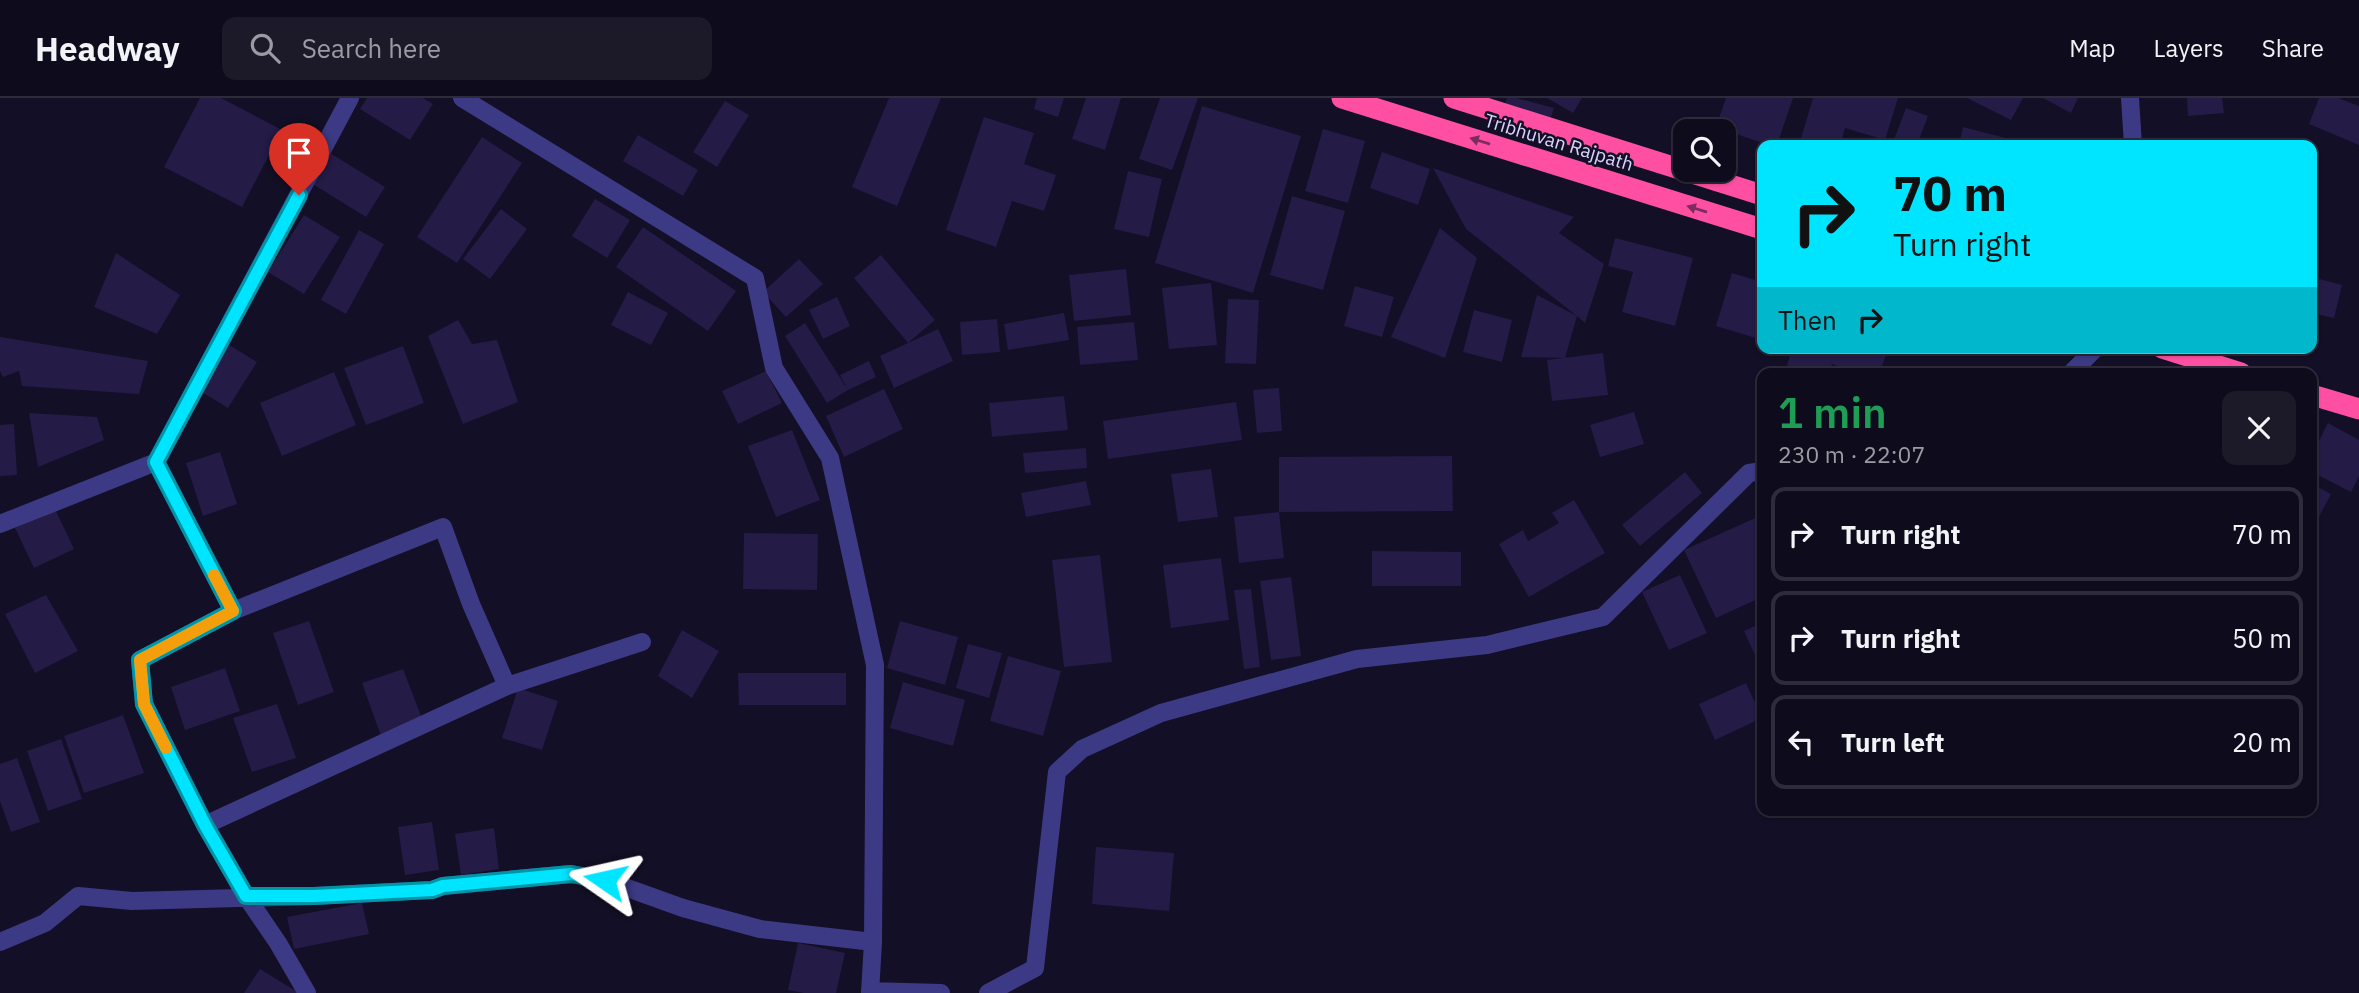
<!DOCTYPE html>
<html lang="en">
<head>
<meta charset="utf-8">
<style>
  :root { --surface:#0e0b1c; --page:#1c1929; --text:#f1f3f6; --muted:#9b9ba3; --line:#2e2b3b }
  body { margin:0; font-family:"IBM Plex Sans",sans-serif; background:var(--page); color:var(--text); height:100vh; display:flex; flex-direction:column; font-size:26px; white-space:nowrap }
  * { box-sizing:border-box; margin:0 }
  p { font-size:23px; color:var(--muted) }
  .icon { flex:none; width:38px; height:38px; fill:none; stroke:currentColor; stroke-width:2; stroke-linecap:round; stroke-linejoin:round }
  .map { position:relative; flex:1; overflow:hidden }
  .details { position:absolute; left:1757px; top:270px; width:560px; height:448px; display:flex; flex-direction:column; background:var(--surface); border-radius:14px; box-shadow:0 2px 5px #0004,0 0 0 2px var(--line) }
  .details>* { flex:none }
  .hud { position:absolute; left:1757px; top:42px; width:560px; height:214px; border-radius:14px; box-shadow:0 2px 5px #0004,0 0 0 2px var(--line); background:#00e5ff; color:#111; overflow:hidden }
  .controls { position:absolute; left:1673px; top:21px; display:grid; gap:14px }
  .controls a { display:grid; place-items:center; width:63px; height:63px; border-radius:14px; background:var(--surface); box-shadow:0 2px 5px #0004,0 0 0 2px var(--line); font-size:35px }
  .pin { position:absolute; display:grid; place-items:center; width:60px; height:60px; color:#fff; margin:-72px -30px; border-radius:50% 50% 50% 0; rotate:-45deg; box-shadow:0 0 7px #0007 }
  .pin .icon { rotate:45deg }
  .me { position:absolute; width:77px; margin:-38px; rotate:281deg; stroke-linejoin:round; filter:drop-shadow(0 0 5px #0008) }
  .turn { display:flex; align-items:center; gap:24px; height:147px; padding:0 21px; font-size:32px }
  .turn .icon { width:91px; height:91px; stroke-width:2.5 }
  .turn b { display:block; font-size:49px; line-height:60px }
  .then { display:flex; align-items:center; height:66px; padding:0 21px; background:#0003; gap:14px; font-size:26px }
  .round { display:grid; place-items:center; flex:none; width:74px; height:74px; border-radius:14px; background:var(--page) }
  .headline { display:flex; align-items:center; justify-content:space-between; height:119px; padding:0 21px }
  h1 { font-size:42px; font-weight:600; line-height:52px; color:#1e9e55 }
  ul { padding:0; list-style:none }
  li { display:flex; align-items:center; gap:21px; height:94px; margin:0 14px 10px; padding:0 7px; border:4px solid var(--line); border-radius:14px }
  li div { flex:1 }
  li b { display:block; font-size:26px }
  li em { font-style:normal }
  header { display:flex; align-items:center; gap:42px; box-sizing:border-box; height:98px; padding:0 35px; background:var(--surface); border-bottom:2px solid var(--line) }
  header strong { font-size:33px }
  nav { display:flex; gap:38px; margin-inline-start:auto; font-size:24px }
  .search { width:490px; height:63px; background:var(--page); display:flex; align-items:center; gap:18px; box-sizing:border-box; padding:0 24px; border-radius:14px; color:var(--muted); font-size:26px }
  .map>svg:first-child { display:block }
  .building { fill:#241b47 }
  .lines { fill:none; stroke-linecap:round; stroke-linejoin:round }
  .street { stroke:#3d3a85; stroke-width:18 }
  .highway { stroke:#ff4fa3; stroke-width:21 }
  .oneway { fill:#7d2c5e }
  .route-casing { stroke:#0095a6; stroke-width:18 }
  .route { stroke:#00e5ff; stroke-width:12 }
  .slow { stroke:#f59e0b; stroke-width:12 }
  .labels { text-anchor:middle; stroke-width:5; stroke-linejoin:round; paint-order:stroke }
  .street-label { font-size:19px; fill:#d9d4ff; stroke:#130f26 }
</style>
</head>
<body>
<header>
<strong>Headway</strong>
<div class="search"><svg class="icon" aria-label="search" viewBox="0 0 24 24"><circle cx="10" cy="10" r="6"/><path d="M15 15l6 6"/></svg>Search here</div>
<nav><a>Map</a><a>Layers</a><a>Share</a></nav>
</header>
<div class="map">
<svg width="2359" height="895" viewBox="0 0 2359 895">
  <rect width="100%" height="100%" fill="#130f26"/>
  <path class="building" d="M200,0H221L282,32L242,109L164,69Z
    M367,0H423L433,6L410,42L360,11Z
    M889,0H941L897,108L852,89Z
    M1037,0H1064L1058,19L1034,11Z
    M1086,0H1121L1105,52L1072,41Z
    M1160,0H1198L1172,72L1139,61Z
    M1507,0H1516L1554,10L1550,22L1504,11Z
    M1547,0H1582L1573,15Z
    M1726,0H1793L1777,47H1768L1716,29Z
    M1813,0H1898L1885,42L1845,30L1840,47H1799Z
    M1967,0H2023L2011,22Z
    M2043,0H2078L2071,15Z
    M2187,0H2222L2224,15L2188,18Z
    M2319,0H2338L2359,8V47L2309,26Z
    M725,3L749,17L717,69L693,54Z
    M1202,8L1301,38L1253,195L1155,165Z
    M1906,10L1928,18L1917,47H1892Z
    M984,19L1034,35L1024,66L1056,77L1044,113L1012,103L996,149L946,132Z
    M1963,29L2017,43L2016,47H1959Z
    M1323,31L1365,43L1348,105L1305,93Z
    M638,37L698,72L683,98L623,63Z
    M482,39L522,65L457,165L417,139Z
    M1382,54L1430,71L1418,107L1370,90Z
    M330,55L385,89L366,119L311,85Z
    M1433,70L1574,119L1559,135L1604,166L1585,225L1577,218L1565,260L1521,259L1537,197L1577,218L1466,131Z
    M1128,73L1162,81L1149,139L1114,131Z
    M1292,98L1345,113L1323,192L1270,177Z
    M595,101L630,122L607,160L572,138Z
    M501,111L527,131L490,181L463,161Z
    M304,117L340,139L304,196L268,174Z
    M643,129L736,193L708,233L616,169Z
    M1440,130L1477,160L1445,260L1391,239Z
    M359,132L384,146L346,216L321,202Z
    M1615,140L1693,160L1675,228L1622,214L1633,174L1608,168Z
    M116,155L180,197L157,236L94,209Z
    M881,157L935,222L908,245L854,180Z
    M799,161L823,186L786,219L763,194Z
    M1126,171L1131,217L1074,223L1069,177Z
    M1732,175L1762,184V232L1759,241L1716,228Z
    M2312,179L2342,187L2334,220L2312,215Z
    M1211,185L1217,247L1169,251L1162,190Z
    M1355,188L1394,199L1382,239L1344,228Z
    M628,194L668,215L651,247L611,227Z
    M837,199L850,228L823,241L809,212Z
    M1228,201L1259,202L1256,266L1225,265Z
    M1474,212L1512,222L1502,264L1463,254Z
    M1064,215L1069,242L1008,252L1004,226Z
    M997,221L1000,254L962,257L960,224Z
    M458,222L472,246L497,242L518,304L463,326L428,238Z
    M1134,224L1138,262L1080,267L1077,229Z
    M805,225L848,292L827,305L785,238Z
    M938,231L953,263L894,290L880,258Z
    M0,239L148,263L139,296L22,288L19,273L3,279L0,273Z
    M229,247L257,264L228,310L200,293Z
    M403,248L424,305L366,327L344,270Z
    M1792,250H1889L1879,275H1853L1832,266L1829,275H1785Z
    M1603,255L1608,297L1552,303L1547,262Z
    M869,263L876,279L848,292L840,277Z
    M766,273L782,305L738,326L722,293Z
    M334,274L356,327L282,358L260,305Z
    M1279,290L1282,333L1257,335L1253,292Z
    M884,291L903,331L844,359L826,318Z
    M1064,298L1068,332L992,339L989,305Z
    M1236,304L1242,342L1108,361L1103,323Z
    M1634,314L1644,346L1600,359L1590,327Z
    M29,315L97,319L104,342L38,369Z
    M2328,325L2359,342V378L2351,394L2312,374V356Z
    M14,326L17,377L0,378V327Z
    M792,332L820,402L776,419L748,348Z
    M1086,350L1087,370L1025,375L1023,355Z
    M220,354L237,406L203,418L186,365Z
    M1452,358L1453,413L1279,414V359Z
    M1211,371L1218,419L1178,424L1171,376Z
    M1685,374L1702,395L1640,448L1622,427Z
    M1086,383L1091,407L1026,419L1021,395Z
    M2312,386L2331,396L2312,432Z
    M1574,402L1605,455L1529,499L1499,446L1523,432L1528,443L1559,425L1552,415Z
    M55,411L74,451L34,470L15,430Z
    M1279,414L1284,460L1239,465L1234,419Z
    M1762,417V499L1716,520L1684,452Z
    M744,435L818,436L817,492L743,491Z
    M1372,453L1461,454V488H1372Z
    M1100,457L1112,564L1064,569L1052,462Z
    M1221,460L1229,522L1171,530L1163,467Z
    M1680,477L1707,535L1669,552L1642,494Z
    M1291,479L1301,558L1271,562L1260,483Z
    M1251,491L1260,569L1244,571L1234,492Z
    M46,497L78,553L35,575L5,516Z
    M309,523L334,594L298,607L273,535Z
    M900,523L958,539L945,587L887,570Z
    M1762,525V573L1744,533Z
    M682,532L719,553L692,600L658,578Z
    M968,546L1002,555L989,600L956,590Z
    M1008,558L1061,573L1043,638L990,623Z
    M225,570L240,613L185,632L171,589Z
    M403,571L423,623L381,638L362,585Z
    M738,575H846V607H739Z
    M903,584L965,602L953,648L890,630Z
    M1746,585L1762,620L1715,642L1699,606Z
    M518,590L558,603L542,652L502,640Z
    M277,606L296,660L252,674L233,620Z
    M123,617L144,675L84,695L64,638Z
    M61,641L82,701L48,713L27,653Z
    M17,660L40,724L11,734L0,703V666Z
    M432,724L439,772L405,777L398,729Z
    M494,730L499,771L461,777L455,736Z
    M1096,749L1174,755L1169,813L1092,806Z
    M362,805L369,836L294,851L287,819Z
    M798,845L845,855L836,895H804L788,892Z
    M260,871L299,895H244Z"/>
  <g class="lines">
    <path class="street" d="M462,0L755,180L774,270L830,360L875,567L873,844L870,895
      M2130,0L2133,47
      M2071,275L2096,250
      M0,426L156,364
      M233,513L443,429L471,506L507,588
      M205,727L507,588L642,544
      M0,844L45,825L78,798L132,803L314,798L432,792L443,788L571,776L605,782L683,810L760,831L873,844
      M870,893L941,895
      M307,895L278,845L246,798L205,727L144,606L140,562L233,513L156,364L350,0
      M988,895L1035,870L1057,674L1082,651L1161,615L1357,561L1487,547L1603,519L1749,375L1762,373"/>
    <path class="highway" d="M1342,0L1762,131
      M1454,0L1762,97
      M2162,250L2241,275
      M2312,297L2359,311"/>
  </g>
  <defs><path id="oneway-solid" d="M-6-.8H1V-3.2L6.5 0L1 3.2V.8H-6Z" transform="scale(1.75)"/></defs>
  <g class="oneway">
    <use href="#oneway-solid" transform="translate(1480 43) rotate(-163)"/>
    <use href="#oneway-solid" transform="translate(1697 111) rotate(-163)"/>
  </g>
  <g class="lines">
    <g class="route-casing">
      <path id="route" d="M299,97L156,364L233,513L140,562L144,606L205,727L246,798H314L432,792L443,788L571,776L605,782"/>
    </g>
    <use href="#route" class="route"/>
    <path class="slow" d="M166,650L144,606L140,562L233,513L214,477"/>
  </g>
  <g class="labels">
    <g class="street-label">
      <text transform="translate(1559 44) rotate(17)" y="7">Tribhuvan Rajpath</text>
    </g>
  </g>
</svg>
<div class="controls">
<a><svg class="icon" aria-label="search" viewBox="0 0 24 24"><circle cx="10" cy="10" r="6"/><path d="M15 15l6 6"/></svg></a>
</div>
<div class="pin" style="left:299px;top:97px;background:#d93025"><svg class="icon" aria-label="arrive" viewBox="0 0 24 24"><path d="M6 21V4h12l-3 4 3 4H6"/></svg></div>
<svg class="me" style="left:605px;top:782px" viewBox="-20 -20 40 40"><path d="M0-17L14 15 0 8-14 15z" fill="#00e5ff" stroke="#fff" stroke-width="4"/></svg>
<div class="hud">
<div class="turn"><svg class="icon" aria-label="right" viewBox="0 0 24 24"><path d="M7 20v-9h11M14 6l5 5-5 5"/></svg><div><b>70 m</b>Turn right</div></div>
<div class="then">Then<svg class="icon" aria-label="right" viewBox="0 0 24 24"><path d="M7 20v-9h11M14 6l5 5-5 5"/></svg></div>
</div>
<section class="details">
<div class="headline"><div><h1>1 min</h1><p>230 m · 22:07</p></div><a class="round"><svg class="icon" aria-label="close" viewBox="0 0 24 24"><path d="M6 6l12 12M18 6L6 18"/></svg></a></div>
<ul>
<li><svg class="icon" aria-label="right" viewBox="0 0 24 24"><path d="M7 20v-9h11M14 6l5 5-5 5"/></svg><div><b>Turn right</b></div><em>70 m</em></li>
<li><svg class="icon" aria-label="right" viewBox="0 0 24 24"><path d="M7 20v-9h11M14 6l5 5-5 5"/></svg><div><b>Turn right</b></div><em>50 m</em></li>
<li><svg class="icon" aria-label="left" viewBox="0 0 24 24"><path d="M17 20v-9H6M10 6l-5 5 5 5"/></svg><div><b>Turn left</b></div><em>20 m</em></li>
</ul>
</section>
</div>
</body>
</html>
